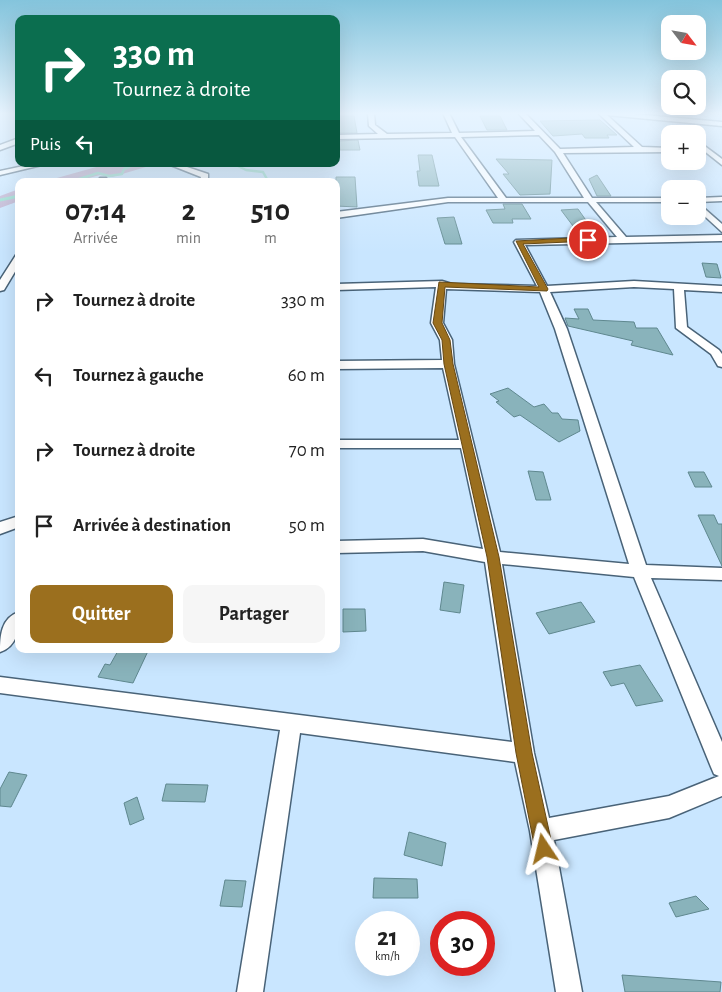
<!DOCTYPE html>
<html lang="fr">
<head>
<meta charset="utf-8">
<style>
  :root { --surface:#fff; --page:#f6f6f6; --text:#222; --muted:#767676; --accent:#9b6f1e }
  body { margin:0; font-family:"Alegreya Sans",sans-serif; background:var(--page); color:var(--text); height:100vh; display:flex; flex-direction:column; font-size:19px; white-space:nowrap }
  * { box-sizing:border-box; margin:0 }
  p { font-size:16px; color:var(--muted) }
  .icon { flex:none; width:28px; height:28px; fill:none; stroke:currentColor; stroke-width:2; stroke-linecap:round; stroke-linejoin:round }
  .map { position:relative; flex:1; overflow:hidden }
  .drawer { position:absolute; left:15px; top:178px; width:325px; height:475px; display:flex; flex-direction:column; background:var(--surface); border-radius:10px; box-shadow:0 5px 20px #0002 }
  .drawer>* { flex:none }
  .guide { position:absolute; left:15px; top:15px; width:325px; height:152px; border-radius:10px; box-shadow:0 5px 20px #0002; background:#0b6e4f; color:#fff; overflow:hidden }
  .needle { width:32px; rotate:121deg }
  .fabs { position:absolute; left:661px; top:15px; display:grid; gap:10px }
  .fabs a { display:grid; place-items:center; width:45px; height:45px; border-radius:10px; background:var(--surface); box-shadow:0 5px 20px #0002; font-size:25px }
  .speed { position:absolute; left:355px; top:911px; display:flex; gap:10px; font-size:25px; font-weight:700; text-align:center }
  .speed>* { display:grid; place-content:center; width:65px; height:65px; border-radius:50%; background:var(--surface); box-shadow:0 5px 20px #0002; line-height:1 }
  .speed small { font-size:12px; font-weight:400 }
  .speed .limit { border:8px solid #d22; background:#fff; color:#111 }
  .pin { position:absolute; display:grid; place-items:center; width:42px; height:42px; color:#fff; margin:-21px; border:2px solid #fff; border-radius:50%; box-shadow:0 1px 5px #0007 }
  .me { position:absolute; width:55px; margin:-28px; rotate:350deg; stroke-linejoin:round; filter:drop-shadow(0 0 4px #0008) }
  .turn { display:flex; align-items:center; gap:18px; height:105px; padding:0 15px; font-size:22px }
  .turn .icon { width:65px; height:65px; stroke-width:2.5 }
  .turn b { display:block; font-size:35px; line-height:42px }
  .then { display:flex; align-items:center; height:48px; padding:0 15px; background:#0003; gap:10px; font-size:19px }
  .eta { display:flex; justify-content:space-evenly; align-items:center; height:85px; text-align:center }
  .eta b { font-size:30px; font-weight:700; line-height:35px }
  .primary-button { display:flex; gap:10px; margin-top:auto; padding:10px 15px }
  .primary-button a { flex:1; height:58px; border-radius:10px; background:var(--accent); color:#fff; font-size:20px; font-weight:700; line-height:58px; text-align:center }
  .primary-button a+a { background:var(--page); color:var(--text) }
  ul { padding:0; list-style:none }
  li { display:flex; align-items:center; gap:15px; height:75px; padding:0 15px }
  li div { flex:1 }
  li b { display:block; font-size:19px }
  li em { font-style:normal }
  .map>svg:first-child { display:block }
  .green { fill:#beadcd }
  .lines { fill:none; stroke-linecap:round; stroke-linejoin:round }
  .stream-far1 { stroke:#8edcc9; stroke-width:2.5 }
  .stream { stroke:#8edcc9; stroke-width:3 }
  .building { fill:#89b3bb; stroke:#5f888f }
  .minor-casing { stroke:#496378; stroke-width:3 }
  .minor { fill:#fff; fill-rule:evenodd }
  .route { fill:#9b6f1e; stroke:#654814 }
</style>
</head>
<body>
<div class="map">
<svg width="722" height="992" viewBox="0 0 722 992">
  <rect width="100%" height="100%" fill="#c9e6ff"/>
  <path class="green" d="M107,164H156L112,177L100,175L78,181H46Z
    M19,189V201L0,208V196Z"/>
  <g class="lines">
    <path class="stream-far1" d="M719,113L722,114
      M234,164L246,170L263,172L268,181
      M73,181L98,173L109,176L122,174L124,169L129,167L128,164"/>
    <path class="stream" d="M0,200L19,196"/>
  </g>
  <path class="building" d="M337,116H354L357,133H339Z
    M480,116H500L507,130H487Z
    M600,120L617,135H607L609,138H585L582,134L553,136L540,121Z
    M358,140L360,150H340L339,141Z
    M418,155H432L439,186H419L417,171H420Z
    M496,159L552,160L550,194L520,195L503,174H509Z
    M597,175L611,196H597L589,179Z
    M336,177H355L357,207L336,206Z
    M503,204H522L531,219H512L513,223H493L486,210L505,209Z
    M578,209L590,226H573L561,210Z
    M454,217L462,244H445L437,218Z
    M702,263L717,264L721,278L706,277Z
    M574,309H588L593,320L634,322L636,328H657L673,355L631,345L633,341L568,326L565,318L579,319Z
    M508,388L534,407L544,404L552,413H558L562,419L578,420L580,431L559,442L520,415L514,417L496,402L499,401L490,394Z
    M528,471L543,472L551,500H536Z
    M688,472H704L712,487H695Z
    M698,515H714L718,524H722V566Z
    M444,582L464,585L460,613L440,610Z
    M581,602L595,622L549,634L536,613Z
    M343,609H365L366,631L343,632Z
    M119,649H149L133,683L98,677L105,664L110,665Z
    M640,665L663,701L636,706L624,683L611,686L603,672Z
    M9,772L27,775L11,807L0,806V789Z
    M166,784L208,785L205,802L162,801Z
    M137,797L144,819L130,825L124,803Z
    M409,832L446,843L442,866L404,855Z
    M374,878L417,879L418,898H373Z
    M225,880L246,881L242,907L220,906Z
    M696,896L709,909L676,917L669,903Z
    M622,975L721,982L720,992H625Z"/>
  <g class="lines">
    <g class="minor-casing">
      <path id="minor" d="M368,113H374L375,125L387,134L452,133L443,113H449L459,133L535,131L518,113H525L560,149L634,147L598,113H623L722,122V126L607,115L642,147L670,148V152L563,153L592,198H670V202H596L626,237L722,235V241L525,245L547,286L634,281L722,286V292L684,290L687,327L719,350L722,354V367L718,366L711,354L676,328L674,289L634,287L550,292L567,329L646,565L722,568V580L651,578L722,742V796L669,818L554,840L582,992H556L530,831L515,762L300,733L263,992H237L280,730L0,693V677L512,742L485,562L423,551L336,553V541L423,539L483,549L461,448H336V440H459L443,368L336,369V361L442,360L440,340L431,323L436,287L336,290V284L442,281L452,284L537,286L514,242L516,240L617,237L588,202H448L336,218V212L448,198H498L455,137L336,139V135L378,134L369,126ZM539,135L555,152L584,198H506L461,137ZM446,289L540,292L555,329L629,564L500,552L454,364L452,340L443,323ZM502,564L634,577L711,767L714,774L719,776L669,796L549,818L534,753Z
        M19,138V143L0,150V145Z
        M698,141L722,159V165L698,146Z
        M33,164H46L0,175V171Z
        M168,164H178L208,174V181H200L201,177Z
        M100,178H106L107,180L98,181Z
        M722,197V201L698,202V198Z
        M698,203L722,224V232L698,210Z
        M19,254V265L4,290L0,291V280L16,255Z
        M19,516V527L0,534V522Z
        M19,612C19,628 18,646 0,652C0,636 1,618 19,612Z"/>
    </g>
    <use href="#minor" class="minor"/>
  </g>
  <linearGradient id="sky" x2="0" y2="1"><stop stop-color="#84c4dc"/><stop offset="0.45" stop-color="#e7f4ff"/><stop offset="1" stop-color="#e7f4ff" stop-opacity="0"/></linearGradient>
  <rect width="722" height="252" fill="url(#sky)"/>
  <path class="route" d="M588,237L590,241L523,244L548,289L547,291L445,287L442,323L450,340L453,364L499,557L532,753L553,849L550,855L544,857L538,855L535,849L516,753L487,557L444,364L442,340L433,323L439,282L539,287L516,241Z"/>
</svg>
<div class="fabs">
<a><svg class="needle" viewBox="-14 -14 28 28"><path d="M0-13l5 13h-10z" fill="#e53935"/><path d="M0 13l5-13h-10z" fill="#767676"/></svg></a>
<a><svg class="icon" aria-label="search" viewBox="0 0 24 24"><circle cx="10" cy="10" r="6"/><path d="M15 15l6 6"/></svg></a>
<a>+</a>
<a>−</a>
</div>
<div class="speed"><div>21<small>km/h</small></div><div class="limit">30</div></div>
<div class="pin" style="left:588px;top:240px;background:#d93025"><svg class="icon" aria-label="arrive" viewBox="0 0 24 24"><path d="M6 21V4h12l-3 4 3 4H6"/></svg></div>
<svg class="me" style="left:544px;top:849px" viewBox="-20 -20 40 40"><path d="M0-17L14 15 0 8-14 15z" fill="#9b6f1e" stroke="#fff" stroke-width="4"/></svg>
<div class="guide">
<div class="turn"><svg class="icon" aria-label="right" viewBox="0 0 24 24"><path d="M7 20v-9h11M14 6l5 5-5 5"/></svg><div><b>330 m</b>Tournez à droite</div></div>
<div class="then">Puis<svg class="icon" aria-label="left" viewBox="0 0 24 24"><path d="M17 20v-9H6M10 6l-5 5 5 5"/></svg></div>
</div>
<section class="drawer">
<div class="eta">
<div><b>07:14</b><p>Arrivée</p></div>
<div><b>2</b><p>min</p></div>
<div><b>510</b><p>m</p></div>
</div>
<ul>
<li><svg class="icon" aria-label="right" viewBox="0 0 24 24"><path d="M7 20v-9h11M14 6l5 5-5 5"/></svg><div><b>Tournez à droite</b></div><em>330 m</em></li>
<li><svg class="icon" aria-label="left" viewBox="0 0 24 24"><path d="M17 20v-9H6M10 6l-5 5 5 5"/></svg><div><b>Tournez à gauche</b></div><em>60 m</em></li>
<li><svg class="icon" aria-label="right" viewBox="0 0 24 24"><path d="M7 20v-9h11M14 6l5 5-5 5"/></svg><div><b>Tournez à droite</b></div><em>70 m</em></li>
<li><svg class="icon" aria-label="arrive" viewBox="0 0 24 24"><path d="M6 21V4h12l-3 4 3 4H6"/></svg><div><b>Arrivée à destination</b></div><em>50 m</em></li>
</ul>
<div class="primary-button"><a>Quitter</a><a>Partager</a></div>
</section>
</div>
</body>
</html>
